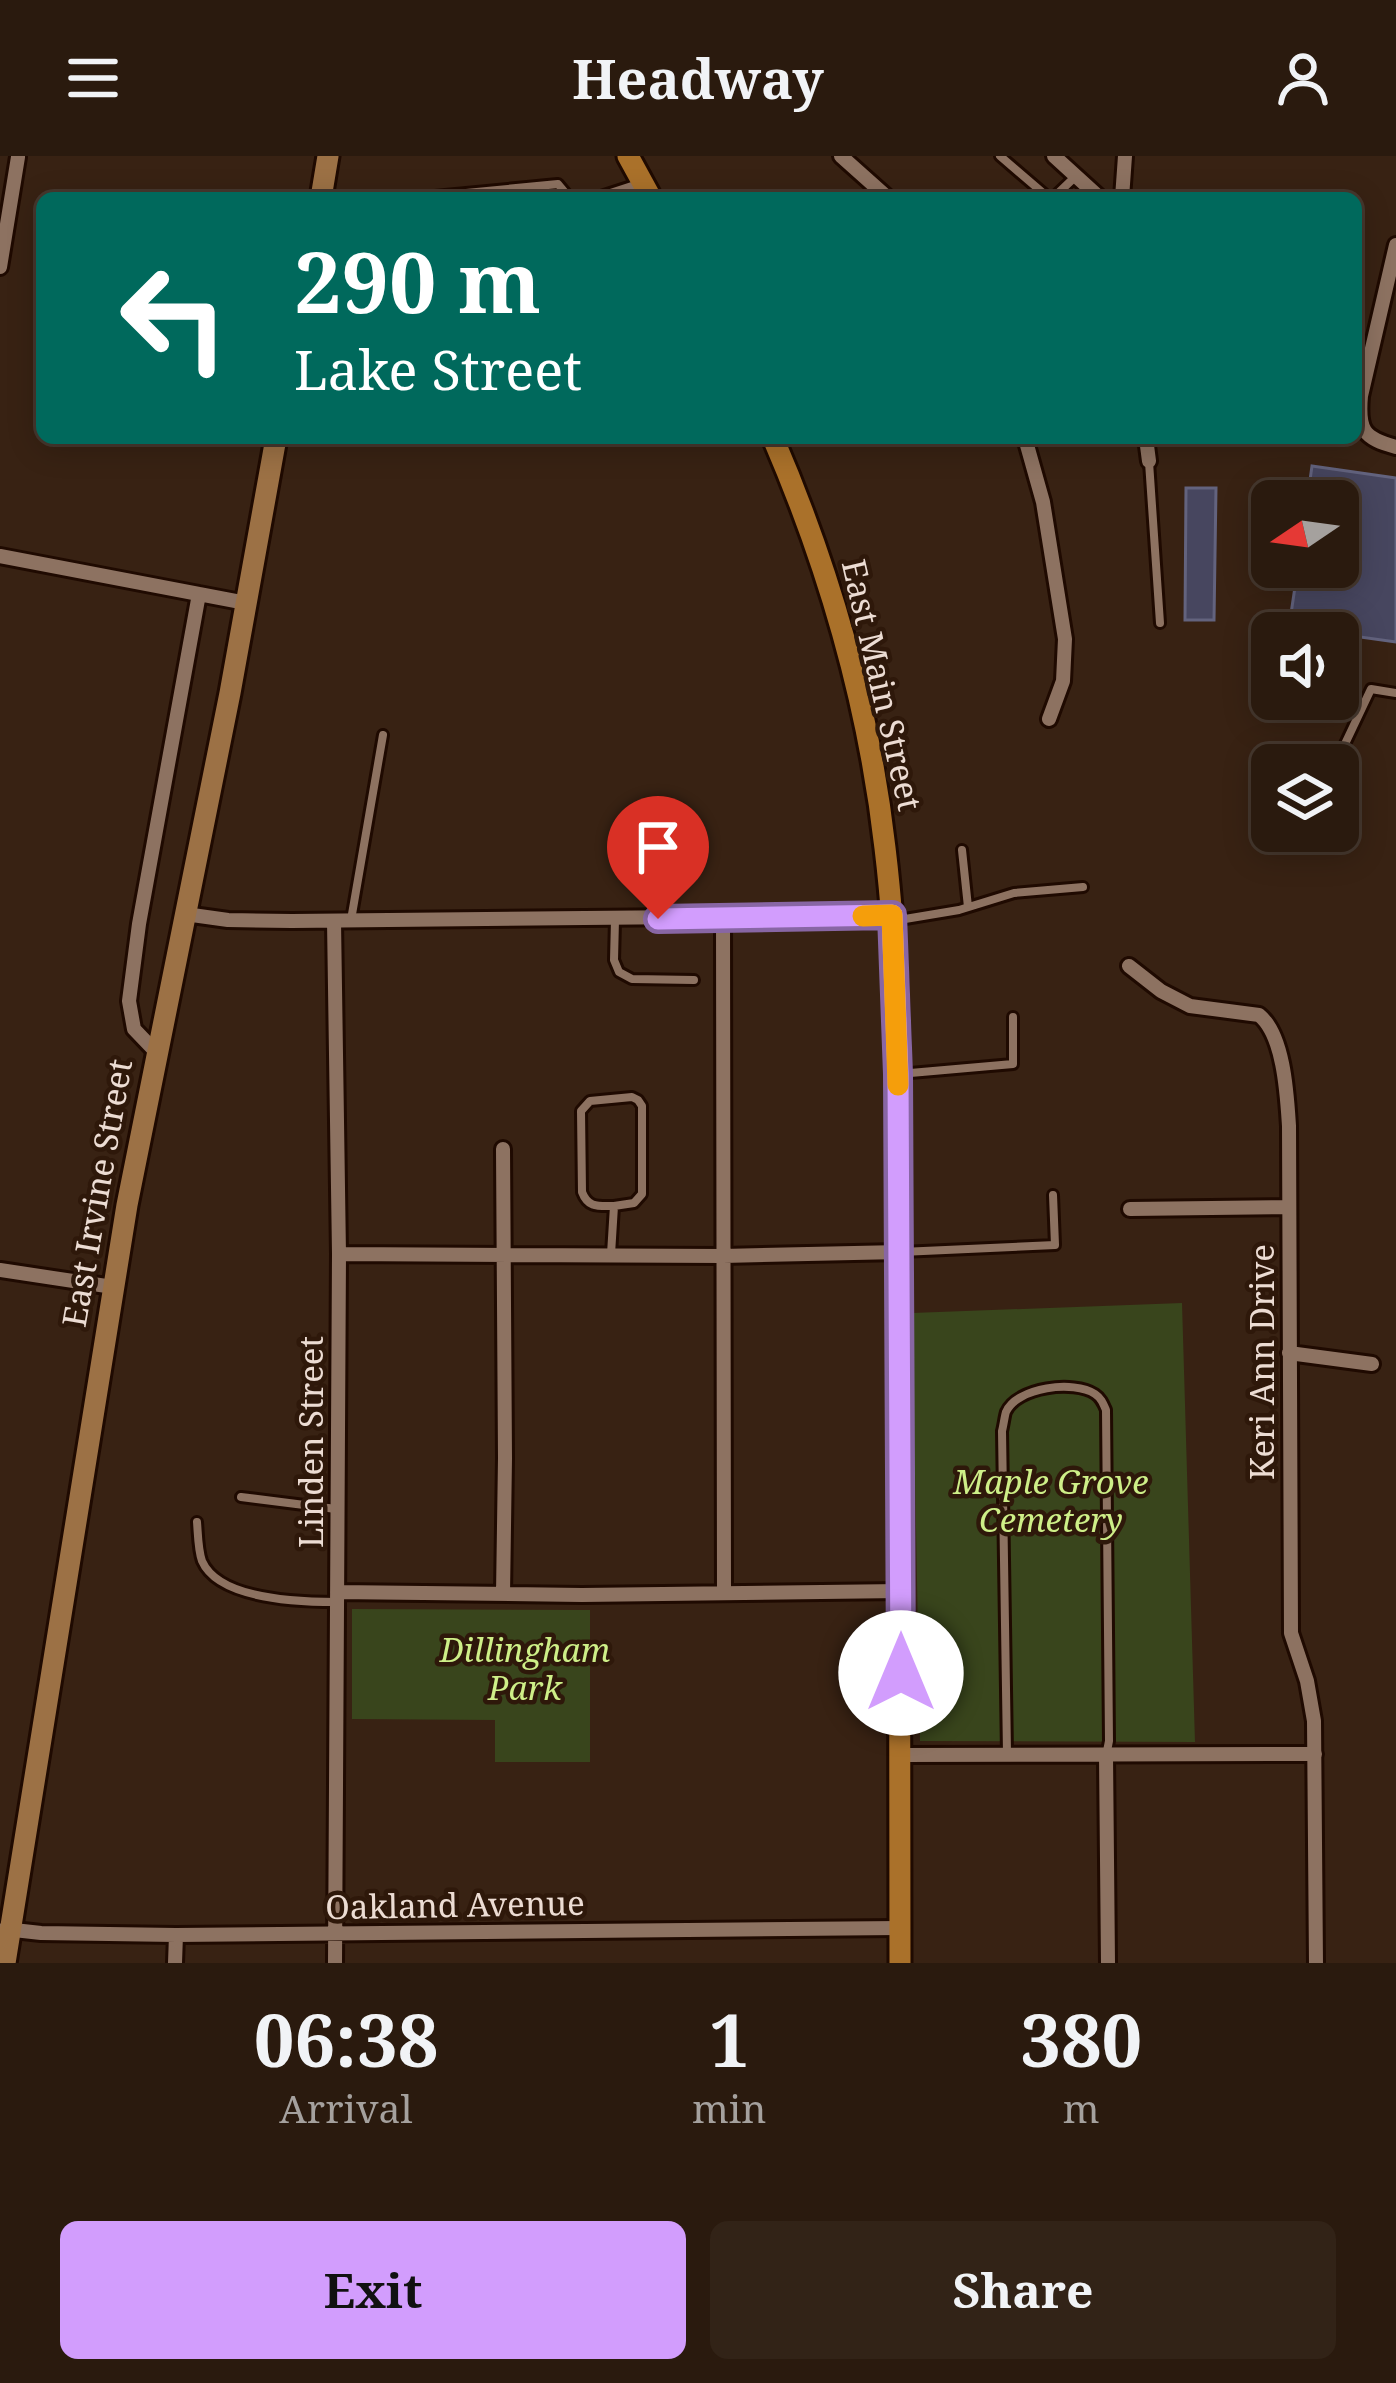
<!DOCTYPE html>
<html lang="en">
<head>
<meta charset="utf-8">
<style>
  :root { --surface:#2a1a0e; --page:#322317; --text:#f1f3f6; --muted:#a5a19e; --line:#46382e; --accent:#d29dfd }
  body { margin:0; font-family:"Noto Serif",serif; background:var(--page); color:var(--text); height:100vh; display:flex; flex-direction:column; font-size:45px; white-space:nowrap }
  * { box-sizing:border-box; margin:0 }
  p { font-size:39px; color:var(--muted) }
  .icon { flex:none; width:66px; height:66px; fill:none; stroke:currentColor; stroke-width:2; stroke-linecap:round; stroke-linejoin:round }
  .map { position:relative; height:1807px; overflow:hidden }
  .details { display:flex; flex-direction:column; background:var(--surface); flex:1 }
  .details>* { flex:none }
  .hud { position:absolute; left:36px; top:36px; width:1326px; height:252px; border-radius:18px; box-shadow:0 6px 30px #0003,0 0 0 3px var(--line); background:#00695c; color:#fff; overflow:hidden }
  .needle { width:78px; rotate:257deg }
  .fabs { position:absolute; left:1251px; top:324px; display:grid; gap:24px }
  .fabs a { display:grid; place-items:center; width:108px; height:108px; border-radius:18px; background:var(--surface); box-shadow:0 6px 30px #0003,0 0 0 3px var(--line); font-size:60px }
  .pin { position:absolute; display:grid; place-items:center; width:102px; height:102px; color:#fff; margin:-123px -51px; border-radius:50% 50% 50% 0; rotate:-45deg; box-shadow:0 0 12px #0007 }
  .pin .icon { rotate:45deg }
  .me { position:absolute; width:132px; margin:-66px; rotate:0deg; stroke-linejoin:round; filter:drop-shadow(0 0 9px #0008) }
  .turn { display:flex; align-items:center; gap:42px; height:252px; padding:0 60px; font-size:54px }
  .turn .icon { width:156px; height:156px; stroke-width:2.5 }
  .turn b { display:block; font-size:84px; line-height:102px }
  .eta { display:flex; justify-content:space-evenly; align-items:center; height:204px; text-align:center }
  .eta b { font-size:72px; font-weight:700; line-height:84px }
  .action { display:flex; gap:24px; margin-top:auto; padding:24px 60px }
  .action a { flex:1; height:138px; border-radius:18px; background:var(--accent); color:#111; font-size:48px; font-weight:700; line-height:138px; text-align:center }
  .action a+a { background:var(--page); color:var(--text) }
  header { display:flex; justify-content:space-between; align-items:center; height:156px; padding:0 60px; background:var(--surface); font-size:54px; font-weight:700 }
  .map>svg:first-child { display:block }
  .green { fill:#39451c }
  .building { fill:#47465f; stroke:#63637e; stroke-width:3 }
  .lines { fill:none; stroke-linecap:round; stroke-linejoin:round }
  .lane-casing { stroke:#1f0a01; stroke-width:14 }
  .street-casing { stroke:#1f0a01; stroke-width:20 }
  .secondary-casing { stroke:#1f0a01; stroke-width:27 }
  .primary-casing { stroke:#1f0a01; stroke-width:27 }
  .lane { stroke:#8d7261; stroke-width:8 }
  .street { stroke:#8d7261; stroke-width:14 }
  .secondary { stroke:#9c7145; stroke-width:21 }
  .primary { stroke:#aa712a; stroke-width:21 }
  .route-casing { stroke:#8866a4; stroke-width:30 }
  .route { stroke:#d29dfd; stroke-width:21 }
  .slow { stroke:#f59e0b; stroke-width:21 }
  .labels { text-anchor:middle; stroke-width:9; stroke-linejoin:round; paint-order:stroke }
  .street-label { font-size:33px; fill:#ecdcd3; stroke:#2e180a }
  .park-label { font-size:33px; font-style:italic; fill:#ceef88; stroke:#2e180a }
</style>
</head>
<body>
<header><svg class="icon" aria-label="menu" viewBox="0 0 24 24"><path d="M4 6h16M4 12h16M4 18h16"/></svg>Headway<svg class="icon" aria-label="person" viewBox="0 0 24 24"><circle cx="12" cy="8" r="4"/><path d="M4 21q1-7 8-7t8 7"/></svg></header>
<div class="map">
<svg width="1396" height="1807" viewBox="0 0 1396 1807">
  <rect width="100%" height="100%" fill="#382213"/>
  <path class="green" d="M1182,1147L1195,1586L920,1585L912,1157Z
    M352,1453L590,1454V1606H495V1564L352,1563Z"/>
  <path class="building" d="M1312,310L1396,322V486L1289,471L1298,411H1338V345H1307Z
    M1186,332H1216L1214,464H1185Z"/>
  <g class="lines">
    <g class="lane-casing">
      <path id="lane" d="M1000,0L1049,42
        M414,42L558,28L568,40L574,42
        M595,42L641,27
        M1053,42L1076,20
        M1149,306L1160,467
        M1335,609L1371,533L1396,537
        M962,694L968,751
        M351,764L383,579
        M615,764L614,804L619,816L632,823L694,824
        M893,765L959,754L1014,737L1083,731
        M899,918L1013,908V861
        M901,1096L1055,1089L1053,1039
        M611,1098L614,1050C598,1050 588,1052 582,1036L581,955L590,945L632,941L638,944L642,950V1038L634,1047L614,1050
        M241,1341L336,1353
        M197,1366C198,1378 198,1394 202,1405C219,1444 300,1446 336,1446
        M1007,1597L1002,1275C1003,1272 1005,1258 1006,1256C1017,1231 1074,1224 1095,1238C1101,1242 1103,1247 1106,1254L1109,1585L1106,1600"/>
    </g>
    <g class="street-casing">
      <path id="street" d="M841,0L888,42
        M1054,0L1100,42
        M1122,42L1125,0
        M1396,89L1361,240C1358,274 1363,282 1396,291
        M0,111L18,1
        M1025,282L1043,346L1065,483L1063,525L1049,563
        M1146,282L1149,305
        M0,400L246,447
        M185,758L228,764L292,765L891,759
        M723,761L724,1437
        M334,765L339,1098L335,1807
        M1129,810L1161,835L1190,850L1259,859C1284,879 1287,939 1289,970L1291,1477L1307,1525L1314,1565L1316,1807
        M156,896L134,873L129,845L139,768L199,438
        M503,993L505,1302L503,1438
        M1130,1053L1289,1051
        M339,1098L723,1100L900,1096
        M0,1114L113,1131
        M1289,1197L1372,1208
        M337,1436L582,1439L901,1435
        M901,1599L1315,1598
        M1106,1600L1108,1807
        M5,1773L41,1777L176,1779L899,1772
        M175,1807L176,1779"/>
    </g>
    <g class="secondary-casing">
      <path id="secondary" d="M321,42L328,0
        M5,1807L127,1049L230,537L276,282"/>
    </g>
    <g class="primary-casing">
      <path id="primary" d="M628,0L651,42
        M773,282C829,412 869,551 885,692C903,841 899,994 900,1145C901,1366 898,1586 900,1807"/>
    </g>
    <use href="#lane" class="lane"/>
    <use href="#street" class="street"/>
    <use href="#secondary" class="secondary"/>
    <use href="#primary" class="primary"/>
  </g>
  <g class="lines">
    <g class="route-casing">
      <path id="route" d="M658,763L892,759L898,918L901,1517"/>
    </g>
    <use href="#route" class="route"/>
    <path class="slow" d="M863,760L892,759L898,929"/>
  </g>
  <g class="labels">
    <g class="street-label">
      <text transform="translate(882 529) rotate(77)" y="12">East Main Street</text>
      <text transform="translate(97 1037) rotate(-80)" y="12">East Irvine Street</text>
      <text transform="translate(1262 1206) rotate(-90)" y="12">Keri Ann Drive</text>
      <text transform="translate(311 1286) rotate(-90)" y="12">Linden Street</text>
      <text transform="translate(455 1749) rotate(-1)" y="12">Oakland Avenue</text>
    </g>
    <g class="park-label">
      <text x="1051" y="1338">Maple Grove<tspan x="1051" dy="38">Cemetery</tspan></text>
      <text x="525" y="1506">Dillingham<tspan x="525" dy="38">Park</tspan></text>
    </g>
  </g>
</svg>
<div class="fabs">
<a><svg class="needle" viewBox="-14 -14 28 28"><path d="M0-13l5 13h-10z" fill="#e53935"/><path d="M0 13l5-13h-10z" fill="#a5a19e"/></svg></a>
<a><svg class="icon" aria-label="sound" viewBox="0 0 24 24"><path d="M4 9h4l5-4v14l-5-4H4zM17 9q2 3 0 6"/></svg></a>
<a><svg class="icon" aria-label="layers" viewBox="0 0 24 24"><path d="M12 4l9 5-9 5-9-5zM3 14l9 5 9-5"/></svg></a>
</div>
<div class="pin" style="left:658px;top:763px;background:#d93025"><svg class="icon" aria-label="arrive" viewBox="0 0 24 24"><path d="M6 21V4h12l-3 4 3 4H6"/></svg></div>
<svg class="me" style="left:901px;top:1517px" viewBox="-20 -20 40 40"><circle r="19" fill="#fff"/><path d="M0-13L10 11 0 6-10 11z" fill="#d29dfd"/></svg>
<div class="hud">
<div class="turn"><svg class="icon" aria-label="left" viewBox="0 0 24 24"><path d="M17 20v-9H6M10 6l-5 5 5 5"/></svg><div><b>290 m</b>Lake Street</div></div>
</div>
</div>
<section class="details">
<div class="eta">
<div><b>06:38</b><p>Arrival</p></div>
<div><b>1</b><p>min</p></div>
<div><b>380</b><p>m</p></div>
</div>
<div class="action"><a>Exit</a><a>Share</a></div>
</section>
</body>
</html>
